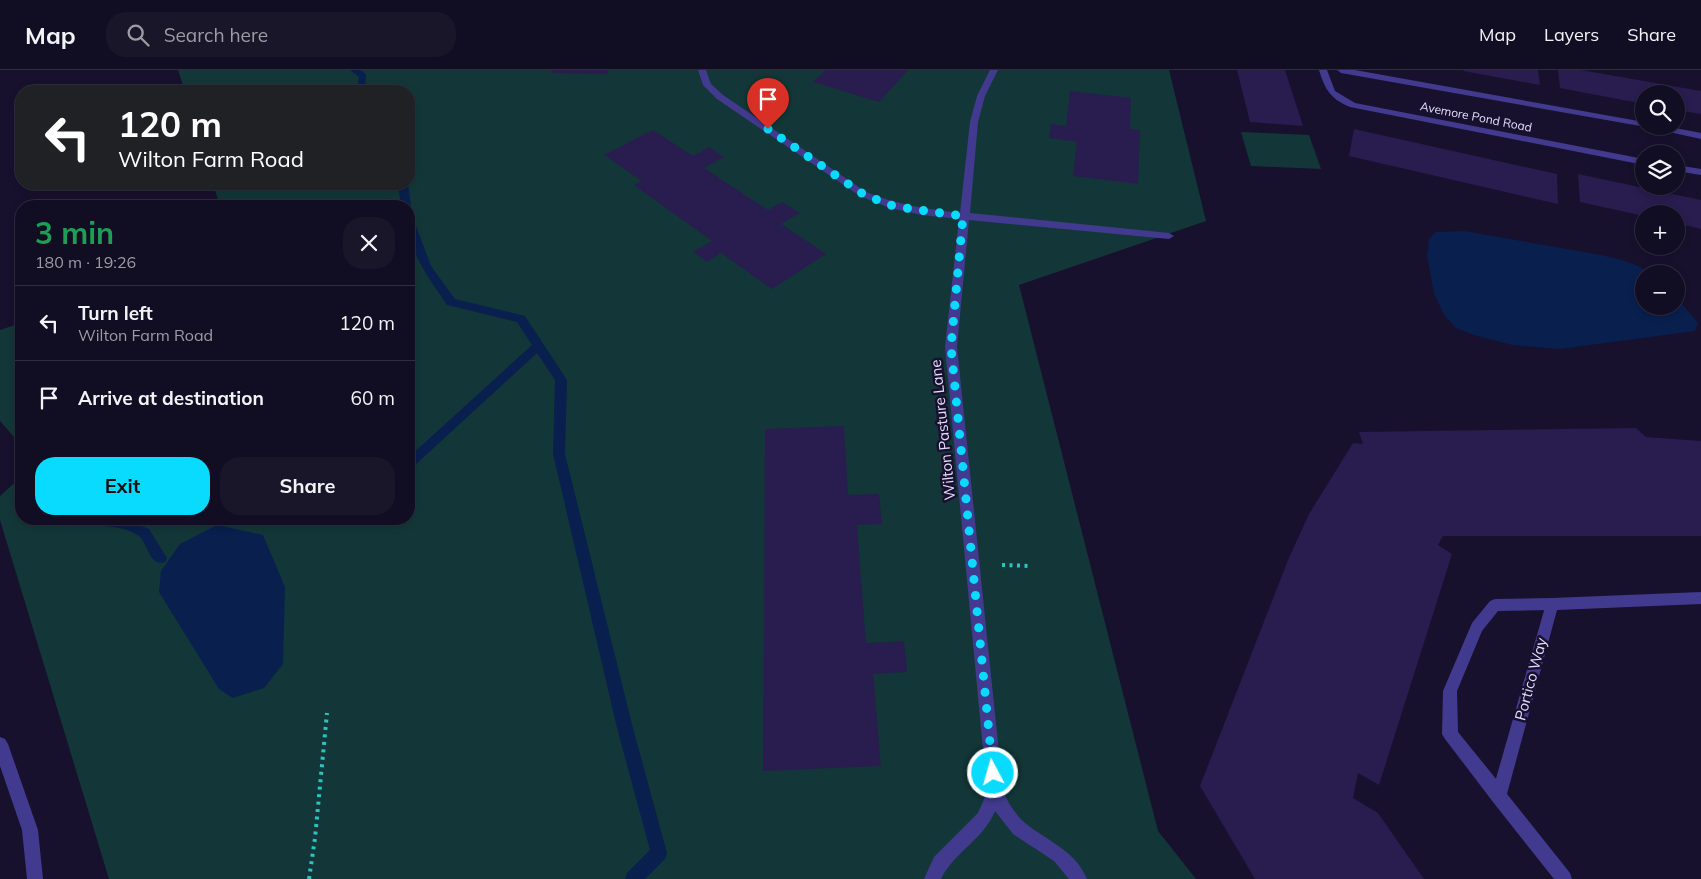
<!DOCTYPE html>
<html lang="en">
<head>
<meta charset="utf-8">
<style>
  :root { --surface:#110d22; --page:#1a162a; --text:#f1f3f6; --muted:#9c9ca5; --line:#302d40; --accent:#09daff }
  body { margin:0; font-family:Mulish,sans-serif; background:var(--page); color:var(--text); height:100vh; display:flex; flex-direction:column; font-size:19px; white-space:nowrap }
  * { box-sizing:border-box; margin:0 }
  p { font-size:16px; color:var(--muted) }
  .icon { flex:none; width:28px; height:28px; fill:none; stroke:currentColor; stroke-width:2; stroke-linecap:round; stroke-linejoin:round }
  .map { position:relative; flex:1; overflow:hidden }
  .sheet { position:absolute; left:15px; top:130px; width:400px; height:325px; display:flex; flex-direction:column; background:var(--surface); border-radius:20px; box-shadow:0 2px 8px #0003,0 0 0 1px var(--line) }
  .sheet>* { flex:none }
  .hud { position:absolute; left:15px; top:15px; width:400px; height:105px; border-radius:20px; box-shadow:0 2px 8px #0003,0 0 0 1px var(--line); background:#202124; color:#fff; overflow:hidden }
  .fabs { position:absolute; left:1635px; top:15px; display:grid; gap:10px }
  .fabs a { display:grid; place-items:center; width:50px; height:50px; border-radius:50%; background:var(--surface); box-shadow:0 2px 8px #0003,0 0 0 1px var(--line); font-size:25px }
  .pin { position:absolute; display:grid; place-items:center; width:42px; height:42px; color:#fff; margin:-51px -21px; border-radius:50% 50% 50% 0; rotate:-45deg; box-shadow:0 0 5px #0007 }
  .pin .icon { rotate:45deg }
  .me { position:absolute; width:55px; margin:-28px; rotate:354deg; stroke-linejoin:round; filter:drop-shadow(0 0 4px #0008) }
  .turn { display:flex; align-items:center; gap:18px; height:105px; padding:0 20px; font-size:22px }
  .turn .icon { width:65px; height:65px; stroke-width:2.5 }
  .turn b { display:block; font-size:35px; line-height:42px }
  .round { display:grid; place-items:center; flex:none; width:52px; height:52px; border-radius:20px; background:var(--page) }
  .summary { display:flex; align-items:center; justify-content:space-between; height:85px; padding:0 20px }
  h1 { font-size:30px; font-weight:700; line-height:38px; color:#1e9e55 }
  .button { display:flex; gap:10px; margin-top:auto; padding:10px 20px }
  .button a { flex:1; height:58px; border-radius:20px; background:var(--accent); color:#111; font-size:20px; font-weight:700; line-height:58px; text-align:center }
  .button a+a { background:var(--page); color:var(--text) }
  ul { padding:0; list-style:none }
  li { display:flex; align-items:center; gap:15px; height:75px; padding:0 20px; border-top:1px solid var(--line) }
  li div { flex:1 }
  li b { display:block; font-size:19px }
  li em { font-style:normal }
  header { display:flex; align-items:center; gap:30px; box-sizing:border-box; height:70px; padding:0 25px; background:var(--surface); border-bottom:1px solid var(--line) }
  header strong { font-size:24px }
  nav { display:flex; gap:28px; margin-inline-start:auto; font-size:18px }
  .search { width:350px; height:45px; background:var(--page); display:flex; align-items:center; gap:12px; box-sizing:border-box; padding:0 18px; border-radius:20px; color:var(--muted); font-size:19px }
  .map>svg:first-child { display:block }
  .green { fill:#133738 }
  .water { fill:#091f4e }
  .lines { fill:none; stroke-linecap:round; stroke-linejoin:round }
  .stream { fill:#091f4e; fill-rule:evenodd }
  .building { fill:#291c4f }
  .path { stroke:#2cc4c3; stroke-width:4; stroke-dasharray:3 4.5; stroke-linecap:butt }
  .service { fill:#423a8e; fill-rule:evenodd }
  .minor { fill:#423a8e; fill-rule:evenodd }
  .route { stroke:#09daff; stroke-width:9; stroke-dasharray:0 16.2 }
  .labels { text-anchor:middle; stroke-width:5; stroke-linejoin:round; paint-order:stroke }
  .far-street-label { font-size:12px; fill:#e3ddff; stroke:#17112e }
  .street-label { font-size:15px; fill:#e3ddff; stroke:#17112e }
</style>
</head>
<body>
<header>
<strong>Map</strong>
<div class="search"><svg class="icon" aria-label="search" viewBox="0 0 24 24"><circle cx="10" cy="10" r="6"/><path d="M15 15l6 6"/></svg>Search here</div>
<nav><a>Map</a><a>Layers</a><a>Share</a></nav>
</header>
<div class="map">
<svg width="1701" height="809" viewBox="0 0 1701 809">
  <rect width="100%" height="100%" fill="#17112e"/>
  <path class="green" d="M178,0H1169L1206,151L1019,215L1158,761L1196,809H109L0,450V426L21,407V449H409V136H220L213,114H409V21H185Z
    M1241,62L1309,65L1321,99L1251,96Z
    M21,253V375L0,351V260Z"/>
  <path class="water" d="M1464,161L1601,185C1618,189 1638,193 1651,204H1644V236H1676V227L1698,253L1695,261L1560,279L1512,275L1474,265L1456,258L1445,246L1434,224L1427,186L1429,169L1436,162Z
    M217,455L263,465L285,517L283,594L264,618L233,628L219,619L159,522L161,501L180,474Z"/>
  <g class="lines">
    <path class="stream" d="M350,0H360L366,4L365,21H357L359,7Z
      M398,114H408L411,136L409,138V136H401Z
      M409,148L414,151L431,196L455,229L525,246L567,310L565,384L633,658L667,783L665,789L645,809H625L627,803L650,780L617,658L553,384L555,310L537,283L413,397L409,399V387L532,275L517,252L447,235C429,208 407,181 409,148Z
      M66,449H124L149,459L167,488L165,492C150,497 148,475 140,467C124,453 91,456 71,456L66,455Z"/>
  </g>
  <path class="building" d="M552,0H608L607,4L551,3Z
    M826,0H908L879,32L813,12Z
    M1237,0H1285L1303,56L1250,52Z
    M1464,0H1538L1540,15L1463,1Z
    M1558,0H1581L1701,21V44L1676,40V24H1644V34L1560,18Z
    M1070,21L1131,28L1130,59L1140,60L1138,114L1073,106L1077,72L1049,68L1051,54L1066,56Z
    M1354,59L1557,104L1558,134L1349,86Z
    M653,60L693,86L709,77L724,87L704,98L768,140L782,132L800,143L781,154L826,184L772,219L721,183L707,192L693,182L712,171L634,115L642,111L604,85Z
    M1578,104L1701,130V159L1676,153V144H1644V146L1580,132Z
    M844,356L848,425L879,424L882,454L857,455L866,573L904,571L907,602L873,604L881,696L763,701L765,359Z
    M1636,358L1646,367L1701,371V466H1443L1438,475L1452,484L1379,715L1358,703L1353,728L1378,743L1424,809H1255L1200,716L1288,490L1309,444L1353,373L1363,374L1359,362Z"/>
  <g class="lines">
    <path class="path" d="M1002,495L1031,496
      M309,809L315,768L327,643"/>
    <path class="service" d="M1552,528L1557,530L1559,534L1557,538L1552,540L1498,541L1482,561L1457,621L1458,662L1505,720L1507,726L1505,732L1499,734L1493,732L1445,669L1442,664L1443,621L1472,553L1490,531L1495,529Z"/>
    <path class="minor" d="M698,0H706L711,14L723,25L866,122C899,135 926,139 960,143L970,52L977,26L990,0H998L985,26L978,52L970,143L1169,163L1174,166L1169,169L969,150L957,277L1003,721C1008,733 1015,744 1025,753C1047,771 1075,780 1087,809H1069L1054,791L1013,764L995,741C984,769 954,782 941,809H924L934,787L978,743L987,722L945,277L959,149L922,145L890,138L860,126L717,29L703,15Z
      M1319,0H1327L1335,21L1355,33L1644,89V95L1350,37C1331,29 1325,20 1319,0Z
      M1337,0H1355L1644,52V56H1665L1701,63V69L1646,57L1341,3Z
      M1676,95L1701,99V105L1676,101Z
      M1701,522V534L1557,540L1507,724L1570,803L1572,809H1554L1493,732L1491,726L1547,530L1552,528Z
      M0,667L5,669L8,674L38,760L43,809H27L22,760L0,696Z"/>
  </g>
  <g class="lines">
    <path class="route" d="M768,59L863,124L890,135L906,138L963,146L951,277L993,703"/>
  </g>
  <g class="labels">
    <g class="far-street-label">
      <text transform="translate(1476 47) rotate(11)" y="4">Avemore Pond Road</text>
    </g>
    <g class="street-label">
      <text transform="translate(943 360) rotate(-96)" y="5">Wilton Pasture Lane</text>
      <text transform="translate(1531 609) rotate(-75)" y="5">Portico Way</text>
    </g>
  </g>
</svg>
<div class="fabs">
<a><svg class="icon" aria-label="search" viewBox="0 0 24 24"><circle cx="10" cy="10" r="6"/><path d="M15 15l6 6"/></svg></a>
<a><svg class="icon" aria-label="layers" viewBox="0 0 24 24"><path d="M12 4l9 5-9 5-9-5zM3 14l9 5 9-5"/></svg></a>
<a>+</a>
<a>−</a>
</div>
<div class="pin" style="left:768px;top:59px;background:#d93025"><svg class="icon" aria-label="arrive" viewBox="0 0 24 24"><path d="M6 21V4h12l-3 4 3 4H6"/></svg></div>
<svg class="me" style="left:993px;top:703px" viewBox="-20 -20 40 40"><circle r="17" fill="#09daff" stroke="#fff" stroke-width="3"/><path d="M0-11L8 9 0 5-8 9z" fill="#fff"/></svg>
<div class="hud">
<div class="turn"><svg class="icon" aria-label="left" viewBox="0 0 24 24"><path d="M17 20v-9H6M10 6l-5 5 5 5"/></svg><div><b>120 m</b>Wilton Farm Road</div></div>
</div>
<section class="sheet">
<div class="summary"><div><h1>3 min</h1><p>180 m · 19:26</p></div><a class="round"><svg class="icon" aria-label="close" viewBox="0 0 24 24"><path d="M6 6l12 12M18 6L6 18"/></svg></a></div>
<ul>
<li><svg class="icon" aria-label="left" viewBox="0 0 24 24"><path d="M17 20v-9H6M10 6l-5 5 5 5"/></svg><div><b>Turn left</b><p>Wilton Farm Road</p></div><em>120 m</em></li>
<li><svg class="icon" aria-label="arrive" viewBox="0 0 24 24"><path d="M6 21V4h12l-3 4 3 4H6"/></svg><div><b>Arrive at destination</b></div><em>60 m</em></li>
</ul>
<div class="button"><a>Exit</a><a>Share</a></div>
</section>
</div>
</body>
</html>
